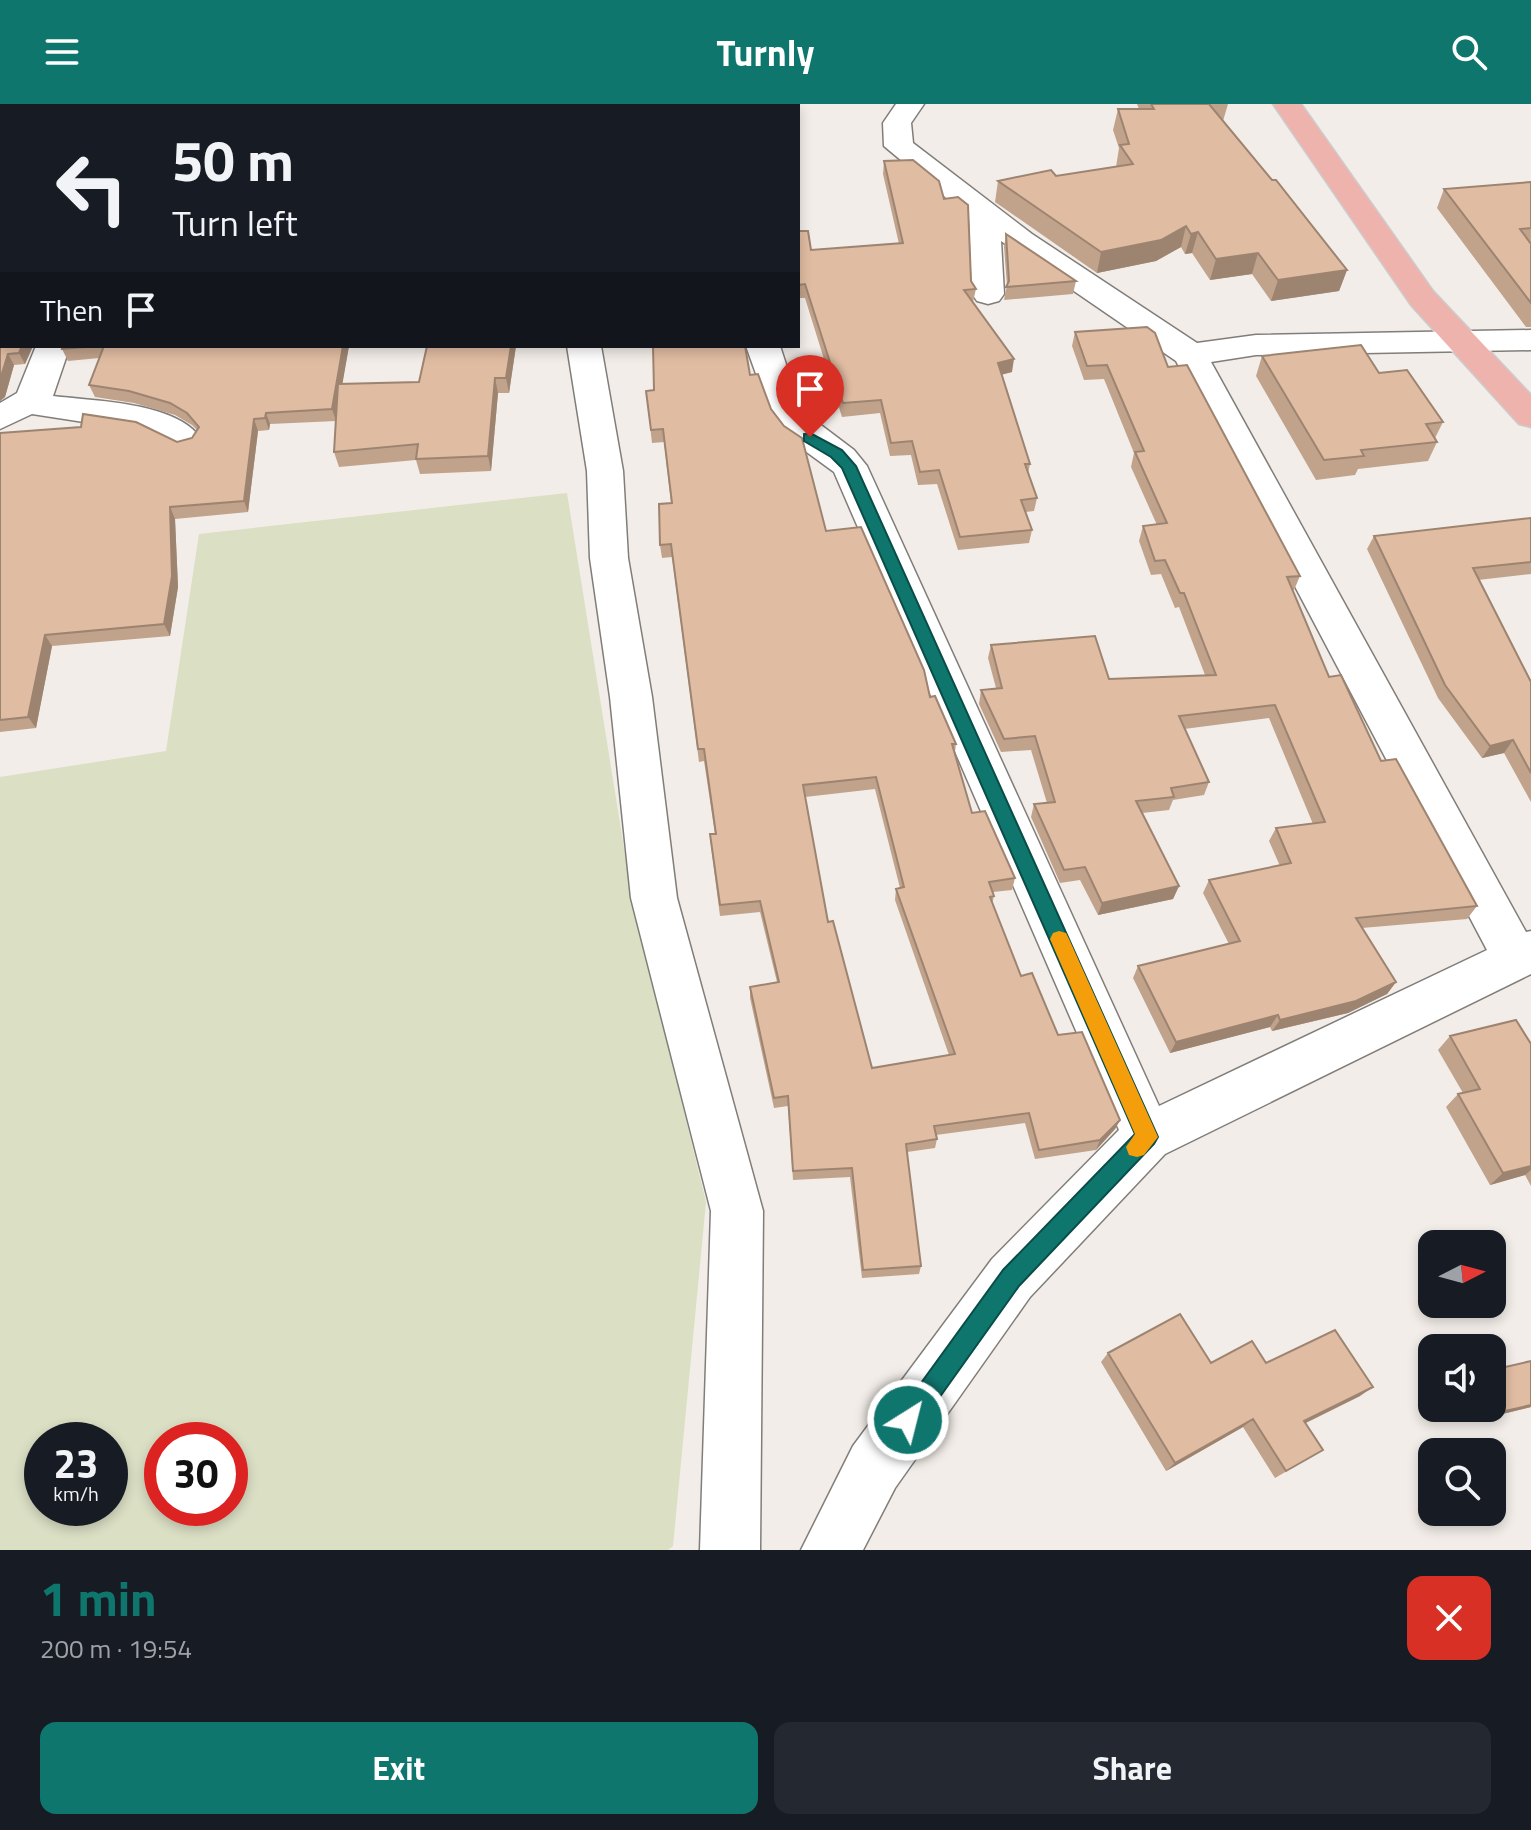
<!DOCTYPE html>
<html lang="en">
<head>
<meta charset="utf-8">
<style>
  :root { --surface:#171b24; --page:#242831; --text:#f1f3f6; --muted:#9ea1a6; --accent:#0f766e }
  body { margin:0; font-family:"Titillium Web",sans-serif; background:var(--page); color:var(--text); height:100vh; display:flex; flex-direction:column; font-size:30px; white-space:nowrap }
  * { box-sizing:border-box; margin:0 }
  p { font-size:26px; color:var(--muted) }
  .icon { flex:none; width:44px; height:44px; fill:none; stroke:currentColor; stroke-width:2; stroke-linecap:round; stroke-linejoin:round }
  .map { position:relative; height:1446px; overflow:hidden }
  .drawer { display:flex; flex-direction:column; background:var(--surface); flex:1 }
  .drawer>* { flex:none }
  .guide { position:absolute; left:0px; top:0px; width:800px; height:244px; box-shadow:0 4px 12px #0003; background:#171b24; color:var(--text); overflow:hidden }
  .needle { width:52px; rotate:84deg }
  .tools { position:absolute; left:1418px; top:1126px; display:grid; gap:16px }
  .tools a { display:grid; place-items:center; width:88px; height:88px; border-radius:16px; background:var(--surface); box-shadow:0 4px 12px #0003; font-size:40px }
  .speed { position:absolute; left:24px; top:1318px; display:flex; gap:16px; font-size:40px; font-weight:700; text-align:center }
  .speed>* { display:grid; place-content:center; width:104px; height:104px; border-radius:50%; background:var(--surface); box-shadow:0 4px 12px #0003; line-height:1 }
  .speed small { font-size:20px; font-weight:400 }
  .speed .limit { border:12px solid #d22; background:#fff; color:#111 }
  .pin { position:absolute; display:grid; place-items:center; width:68px; height:68px; color:#fff; margin:-82px -34px; border-radius:50% 50% 50% 0; rotate:-45deg; box-shadow:0 0 8px #0007 }
  .pin .icon { rotate:45deg }
  .me { position:absolute; width:88px; margin:-44px; rotate:36deg; stroke-linejoin:round; filter:drop-shadow(0 0 6px #0008) }
  .turn { display:flex; align-items:center; gap:28px; height:168px; padding:0 40px; font-size:36px }
  .turn .icon { width:104px; height:104px; stroke-width:2.5 }
  .turn b { display:block; font-size:56px; line-height:68px }
  .then { display:flex; align-items:center; height:76px; padding:0 40px; background:#0003; gap:16px; font-size:30px }
  .round { display:grid; place-items:center; flex:none; width:84px; height:84px; border-radius:16px; background:var(--page) }
  .headline { display:flex; align-items:center; justify-content:space-between; height:136px; padding:0 40px }
  h1 { font-size:48px; font-weight:700; line-height:60px; color:var(--accent) }
  .button { display:flex; gap:16px; margin-top:auto; padding:16px 40px }
  .button a { flex:1; height:92px; border-radius:16px; background:var(--accent); color:#fff; font-size:32px; font-weight:700; line-height:92px; text-align:center }
  .button a+a { background:var(--page); color:var(--text) }
  header { display:flex; justify-content:space-between; align-items:center; height:104px; padding:0 40px; background:var(--accent); color:#fff; font-size:36px; font-weight:700 }
  .map>svg:first-child { display:block }
  .green { fill:#dbdfc4; fill-rule:evenodd }
  .lines { fill:none; stroke-linecap:round; stroke-linejoin:round }
  .minor-casing { stroke:#817d79; stroke-width:3 }
  .primary-casing { stroke:#ccc; stroke-width:3 }
  .minor { fill:#fff; fill-rule:evenodd }
  .primary { fill:#efb3ae; fill-rule:evenodd }
  .wall { fill:#c1a28b; fill-rule:evenodd }
  .shaded-wall { fill:#9d8471 }
  .building { fill:#e0bca2; stroke:#9d8471; stroke-width:2; fill-rule:evenodd }
  .route { fill:#0f766e; stroke:#0a4d48; stroke-width:2 }
  .slow { fill:#f59e0b }
</style>
</head>
<body>
<header><svg class="icon" aria-label="menu" viewBox="0 0 24 24"><path d="M4 6h16M4 12h16M4 18h16"/></svg>Turnly<svg class="icon" aria-label="search" viewBox="0 0 24 24"><circle cx="10" cy="10" r="6"/><path d="M15 15l6 6"/></svg></header>
<div class="map">
<svg width="1531" height="1446" viewBox="0 0 1531 1446">
  <rect width="100%" height="100%" fill="#f2ede8"/>
  <path class="green" d="M567,389L632,794L706,1098L673,1442L668,1446H0V673L166,647L199,430ZM42,1336H110V1404H42ZM162,1336H230V1404H162Z"/>
  <g class="lines">
    <g class="minor-casing">
      <path id="minor" d="M896,0H924L911,19L913,39L1032,130L1197,239L1256,231L1531,226V246L1256,251L1211,258L1526,828L1531,827V870L1165,1050L1030,1193L895,1384L863,1446H801L853,1342L992,1155L1119,1026L834,368L786,333L773,317L746,242H780L801,306L854,346L867,362L1159,1002L1487,846L1176,257L1001,137L1004,190L999,197L988,200L977,197L972,190L969,113L884,42L883,19Z
        M36,242H70L53,292C93,297 178,298 201,335L196,343L183,347L142,327L32,310L0,325V299L17,289Z
        M567,242H601L623,367L628,454L652,593L677,794L763,1107L760,1446H700L711,1107L631,794L610,593L590,454L587,367Z"/>
    </g>
    <g class="primary-casing">
      <path id="primary" d="M1273,0H1301L1433,187L1531,291V323L1519,320L1411,201Z"/>
    </g>
    <use href="#minor" class="minor"/>
    <use href="#primary" class="primary"/>
  </g>
  <path class="wall" d="M0,0H606L609,2H2V242H33L25,260L14,261L5,293L0,297Z
    M1137,0H1228L1223,17L1347,166L1339,187L1271,197L1252,170L1210,176L1192,149L1185,150L1181,143L1156,157L1097,169L995,98L998,77L1056,72L1116,63L1119,44L1113,26L1118,5H1139Z
    M884,57L944,95L971,177L976,185L973,198L1012,268L1001,271L1030,360L1028,369L1037,394L1034,407L1026,408L1032,426L1029,439L958,446L937,380L918,381L911,351L890,352L880,309L842,313L805,194H798V127L811,146L899,140L883,70Z
    M1531,78V223H1526L1437,104L1444,85Z
    M1006,130L1076,177L1073,190L1004,196L1007,181L1004,143Z
    M1075,228L1168,263L1300,472L1294,486H1292L1329,573L1381,657L1477,802L1467,815L1362,824L1396,878L1387,890L1348,909L1272,927L1270,923L1170,949L1133,874L1138,862L1229,840L1203,789L1209,776L1280,762L1269,737L1276,724L1313,720L1269,614L1184,625L1209,678L1204,691L1173,696L1169,706L1142,709L1179,782L1173,795L1098,811L1080,776L1060,779L1031,713L1034,700L1047,699L1031,646L1001,648L979,600L981,586L996,584L988,554L991,541L1109,575L1205,571L1179,503L1175,504L1161,470L1151,471L1139,437L1143,422L1157,421L1131,363L1134,349L1104,275L1084,276L1072,242Z
    M63,242H349L342,280L419,278L516,242L509,289H498L491,367L420,370L416,356L339,363L334,348L336,317L270,320L269,326L258,327L248,408L175,415L178,483L170,532L52,542L36,624L0,628V329L177,338L192,334L197,326L192,321L175,311L134,299L95,293L89,281L99,254L68,257L62,245Z
    M1262,252L1379,269L1443,318L1435,334L1437,338L1428,357L1358,365L1355,371L1316,376L1256,272Z
    M750,271L771,305L826,427L930,593L956,640L955,648L972,709L1015,774L1012,786L993,788L994,792L992,800L1021,872L1058,931L1120,1016L1115,1025L1096,1046L1035,1055L1025,1019L936,1031L937,1035L935,1044L907,1048L921,1162L919,1170L862,1174L850,1073L793,1076L788,1002L774,1004L750,894V883L777,878L760,808L720,812L711,742L710,730H715L704,657L699,658L672,453L662,454L660,441L671,399L664,338L652,339L646,287ZM875,685L900,784L896,785L895,796L949,951L872,964L828,818L805,693Z
    M1531,414V470L1478,476L1531,578V698L1504,649L1482,654L1438,594L1367,445L1374,432Z
    M1450,932L1531,940V1082L1525,1071L1490,1081L1446,1003L1458,990L1463,989L1438,946Z
    M1108,1249L1211,1259H1266L1360,1292L1306,1319L1311,1353L1275,1374L1243,1323L1166,1367L1101,1258Z
    M1531,1257V1303L1486,1314L1482,1304H1492Z"/>
  <path class="shaded-wall" d="M1186,122L1181,143L1156,157L1097,169L1101,148Z
    M1198,128L1192,149L1185,150L1191,130Z
    M1258,149L1252,170L1210,176L1216,155Z
    M1347,166L1339,187L1271,197L1278,176Z
    M22,242H33L25,260L19,249Z
    M343,242H349L336,317L332,305Z
    M511,242H516L509,289L506,274Z
    M8,250L14,261L5,293L0,297V276Z
    M1014,255L1012,268L995,272L998,259Z
    M495,274L498,289L491,367L488,352Z
    M266,309L270,320L269,326L265,314Z
    M254,315L258,327L248,408L244,397Z
    M170,403L175,415L178,483L170,532L164,520Z
    M45,531L52,542L36,624L28,613Z
    M1513,636L1504,649L1482,654L1490,642Z
    M1179,782L1173,795L1098,811L1102,799Z
    M1396,878L1387,890L1348,909L1272,927L1280,916Z
    M1278,911L1270,923L1170,949L1176,938Z
    M1120,1016L1115,1025L1096,1046L1100,1036Z
    M1531,1062V1066L1525,1071L1490,1081L1503,1069Z
    M1373,1283L1360,1292L1293,1325L1304,1317Z
    M1531,1301V1303L1486,1314L1492,1310Z
    M1253,1315L1243,1323L1166,1367L1175,1359Z"/>
  <path class="building" d="M0,0H606L609,2H2V242H22L19,249L8,250L0,276Z
    M1151,0H1209L1272,76H1276L1347,166L1278,176L1258,149L1216,155L1198,128L1191,130L1186,122L1161,136L1101,148L998,77L1051,66L1056,72L1133,60L1120,41L1129,40L1118,5H1154Z
    M913,56L939,77L944,95L958,93L968,101L971,177L976,185L964,186L1014,255L998,259L1030,360H1025L1037,394L1021,396L1032,426L960,433L939,366L920,368L912,337L891,339L881,296L843,299L805,180L798,181V127H808L811,146L903,139L884,57Z
    M1531,78V124L1520,125L1531,140V199L1444,85Z
    M1006,130L1076,177L1006,183L1009,177Z
    M1147,223L1155,229L1168,263L1187,261L1300,472L1287,473L1329,573L1341,571L1381,657L1396,655L1477,802L1356,814L1396,878L1356,897L1280,916L1278,911L1176,938L1138,862L1240,837L1209,776L1291,759L1276,724L1325,718L1275,601L1179,612L1209,678L1171,684L1174,693L1136,697L1179,782L1102,799L1085,763L1064,766L1034,700L1055,698L1035,632L1004,635L981,586L1002,584L991,541L1095,532L1109,575L1216,571L1184,489H1180L1165,456L1155,457L1143,422L1167,419L1135,348L1144,347L1107,261L1087,262L1075,228Z
    M1361,241L1379,269L1407,266L1443,318L1426,320L1437,338L1361,346L1364,352L1324,356L1262,252Z
    M63,242H98L62,245Z
    M104,242H343L332,305L266,309L265,314L254,315L244,397L170,403L172,472L164,520L45,531L28,613L0,616V329L81,323L83,310L136,318L177,338L192,334L199,323L187,309L170,299L129,287L89,281Z
    M427,242H511L506,274H495L488,352L416,355L418,340L334,348L338,280L419,278Z
    M653,242H745L750,271L758,270L771,305L784,322L802,334L826,427L861,423L924,566L930,593L935,592L956,640H952L972,709L985,707L1015,774L989,778L994,792L990,793L1021,872L1032,869L1058,931L1082,928L1120,1016L1100,1036L1039,1046L1029,1009L934,1022L937,1035L906,1040L921,1162L863,1166L852,1064L793,1067L788,992L774,994L750,883L779,878L760,797L720,801L710,730H716L704,645H698L671,440L660,441L659,400L672,399L663,325L651,326L646,287L654,286ZM876,673L904,783L896,785L955,950L872,964L833,817L828,818L803,681Z
    M1531,414V458L1473,464L1531,578V669L1513,636L1490,642L1445,581L1374,432Z
    M1516,916L1531,940V1062L1503,1069L1458,990L1480,985L1450,932Z
    M1180,1210L1211,1259L1252,1237L1266,1259L1335,1226L1373,1283L1304,1317L1323,1346L1286,1367L1253,1315L1175,1359L1108,1249Z
    M1531,1257V1301L1492,1310L1489,1304H1492V1266Z"/>
  <path class="route" d="M810,329L842,346L856,362L1158,1033L1154,1040L1019,1182L917,1325L908,1328L900,1325L897,1316L900,1308L1003,1166L1135,1030L842,364L831,353L804,337V330Z"/>
  <path class="slow" d="M1059,827L1066,829L1069,835L1158,1033L1144,1051L1137,1053L1129,1051L1126,1043L1135,1030L1050,835L1053,829Z"/>
</svg>
<div class="tools">
<a><svg class="needle" viewBox="-14 -14 28 28"><path d="M0-13l5 13h-10z" fill="#e53935"/><path d="M0 13l5-13h-10z" fill="#9ea1a6"/></svg></a>
<a><svg class="icon" aria-label="sound" viewBox="0 0 24 24"><path d="M4 9h4l5-4v14l-5-4H4zM17 9q2 3 0 6"/></svg></a>
<a><svg class="icon" aria-label="search" viewBox="0 0 24 24"><circle cx="10" cy="10" r="6"/><path d="M15 15l6 6"/></svg></a>
</div>
<div class="speed"><div>23<small>km/h</small></div><div class="limit">30</div></div>
<div class="pin" style="left:810px;top:333px;background:#d93025"><svg class="icon" aria-label="arrive" viewBox="0 0 24 24"><path d="M6 21V4h12l-3 4 3 4H6"/></svg></div>
<svg class="me" style="left:908px;top:1316px" viewBox="-20 -20 40 40"><circle r="17" fill="#0f766e" stroke="#fff" stroke-width="3"/><path d="M0-11L8 9 0 5-8 9z" fill="#fff"/></svg>
<div class="guide">
<div class="turn"><svg class="icon" aria-label="left" viewBox="0 0 24 24"><path d="M17 20v-9H6M10 6l-5 5 5 5"/></svg><div><b>50 m</b>Turn left</div></div>
<div class="then">Then<svg class="icon" aria-label="arrive" viewBox="0 0 24 24"><path d="M6 21V4h12l-3 4 3 4H6"/></svg></div>
</div>
</div>
<section class="drawer">
<div class="headline"><div><h1>1 min</h1><p>200 m · 19:54</p></div><a class="round" style="background:#d93025;color:#fff"><svg class="icon" aria-label="close" viewBox="0 0 24 24"><path d="M6 6l12 12M18 6L6 18"/></svg></a></div>
<div class="button"><a>Exit</a><a>Share</a></div>
</section>
</body>
</html>
